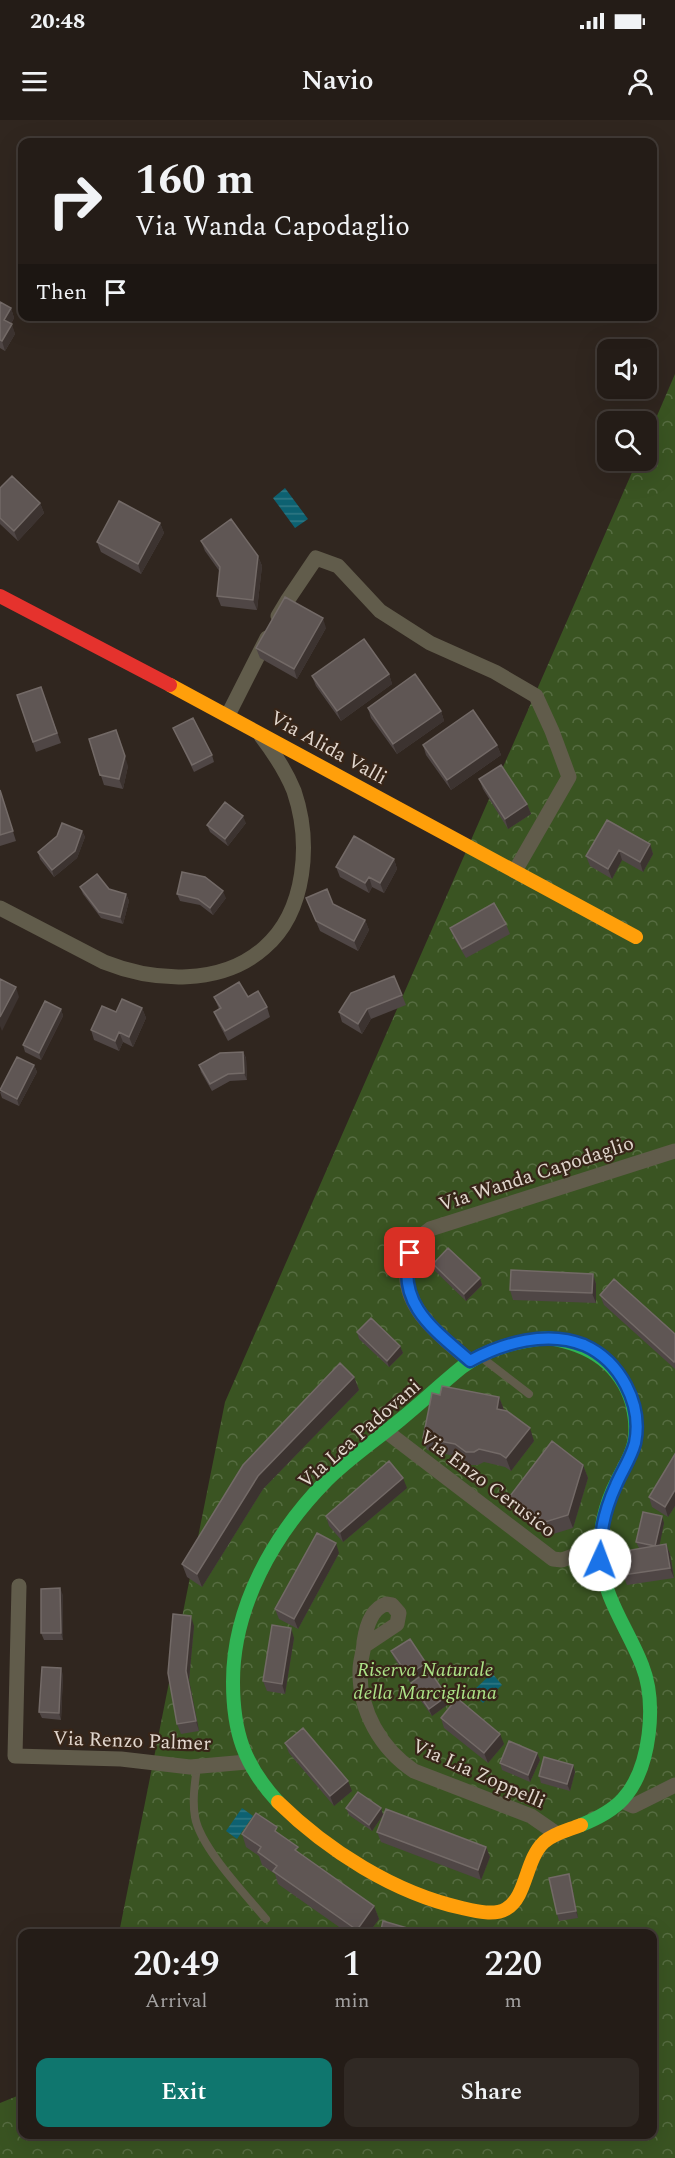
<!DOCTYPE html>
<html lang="en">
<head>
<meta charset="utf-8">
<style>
  :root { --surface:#241c17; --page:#302924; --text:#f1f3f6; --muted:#a3a1a1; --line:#413a36; --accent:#0f766e }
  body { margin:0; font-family:Spectral,serif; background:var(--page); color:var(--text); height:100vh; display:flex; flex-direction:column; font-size:22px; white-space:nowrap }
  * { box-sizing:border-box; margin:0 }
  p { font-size:20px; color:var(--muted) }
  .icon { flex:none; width:33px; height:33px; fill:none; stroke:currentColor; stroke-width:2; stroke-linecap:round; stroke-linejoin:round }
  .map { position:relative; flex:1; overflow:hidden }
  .details { position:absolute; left:18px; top:1809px; width:639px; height:210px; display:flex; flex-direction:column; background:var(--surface); border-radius:12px; box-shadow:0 6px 24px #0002,0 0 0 2px var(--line) }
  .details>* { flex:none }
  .banner { position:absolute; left:18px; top:18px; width:639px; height:183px; border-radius:12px; box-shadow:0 6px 24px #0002,0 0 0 2px var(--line); background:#241c17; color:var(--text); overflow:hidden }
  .buttons { position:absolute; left:597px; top:219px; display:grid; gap:12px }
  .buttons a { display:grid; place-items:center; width:60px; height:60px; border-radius:12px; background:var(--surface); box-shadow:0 6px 24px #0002,0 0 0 2px var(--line); font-size:30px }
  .pin { position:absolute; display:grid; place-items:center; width:51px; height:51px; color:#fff; margin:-26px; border-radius:12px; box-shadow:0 3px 9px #0006 }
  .me { position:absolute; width:66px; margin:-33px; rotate:2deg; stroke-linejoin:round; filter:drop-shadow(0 0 4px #0008) }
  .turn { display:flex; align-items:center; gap:21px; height:126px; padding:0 18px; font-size:27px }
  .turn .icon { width:78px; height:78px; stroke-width:2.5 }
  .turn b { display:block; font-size:42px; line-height:51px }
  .then { display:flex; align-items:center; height:57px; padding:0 18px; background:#0003; gap:12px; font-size:22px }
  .eta { display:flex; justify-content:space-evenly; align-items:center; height:102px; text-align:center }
  .eta b { font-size:36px; font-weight:600; line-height:42px }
  .cta { display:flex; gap:12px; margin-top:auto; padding:12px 18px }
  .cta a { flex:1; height:69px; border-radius:12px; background:var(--accent); color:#fff; font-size:24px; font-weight:600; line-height:69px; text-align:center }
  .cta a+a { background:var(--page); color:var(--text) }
  .status { display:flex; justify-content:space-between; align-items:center; height:42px; padding:0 30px; background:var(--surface); direction:ltr }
  .status svg { height:16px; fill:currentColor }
  header { display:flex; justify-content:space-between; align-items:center; height:78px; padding:0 18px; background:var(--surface); font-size:27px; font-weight:600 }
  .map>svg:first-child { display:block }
  .park { fill:url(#park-crowns) }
  .water { fill:url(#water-rules) }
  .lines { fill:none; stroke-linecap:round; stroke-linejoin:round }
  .lane { stroke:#615c4b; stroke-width:8 }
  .street { stroke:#615c4b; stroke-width:15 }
  .fast { stroke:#30b455; stroke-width:14 }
  .slow { stroke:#ff9f0a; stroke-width:14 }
  .jam { stroke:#e5322d; stroke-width:14 }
  .wall { fill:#4f4645 }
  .shaded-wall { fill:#3c3330 }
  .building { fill:#5f5654; stroke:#736a67; stroke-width:1.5 }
  .route-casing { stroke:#114b97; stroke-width:15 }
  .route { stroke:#1a73e8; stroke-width:10 }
  .labels { text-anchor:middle; stroke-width:4.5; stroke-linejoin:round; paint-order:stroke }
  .street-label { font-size:20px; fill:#e2d7ce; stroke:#372518 }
  .park-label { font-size:20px; font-style:italic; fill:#ace287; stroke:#372518 }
</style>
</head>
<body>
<div class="status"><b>20:48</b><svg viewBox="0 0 49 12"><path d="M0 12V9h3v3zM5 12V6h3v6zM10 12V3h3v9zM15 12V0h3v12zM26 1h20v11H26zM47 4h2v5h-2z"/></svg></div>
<header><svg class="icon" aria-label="menu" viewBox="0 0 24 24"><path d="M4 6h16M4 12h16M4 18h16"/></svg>Navio<svg class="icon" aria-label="person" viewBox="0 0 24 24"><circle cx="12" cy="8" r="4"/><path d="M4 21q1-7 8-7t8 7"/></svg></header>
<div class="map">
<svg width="675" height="2038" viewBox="0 0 675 2038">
  <defs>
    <pattern id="park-crowns" width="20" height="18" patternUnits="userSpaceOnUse" patternTransform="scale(1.5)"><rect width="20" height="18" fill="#3a5422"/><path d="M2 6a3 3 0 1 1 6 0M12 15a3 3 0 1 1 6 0" fill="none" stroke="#566c41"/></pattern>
    <pattern id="water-rules" width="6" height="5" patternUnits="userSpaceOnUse" patternTransform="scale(1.5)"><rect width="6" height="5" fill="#0d6171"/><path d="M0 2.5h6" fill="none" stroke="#307784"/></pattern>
  </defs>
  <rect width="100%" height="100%" fill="#30261f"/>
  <path class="park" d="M675,254V2038H0V1983L22,1974V2014H652V1814L119,1813L225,1282L637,341L646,340L647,319Z"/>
  <path class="water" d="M285,368L308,399L295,408L273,378Z
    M492,1553L502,1565L483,1583L472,1572Z
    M242,1688L253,1696L237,1719L226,1711Z"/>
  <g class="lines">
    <path class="lane" d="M481,1237L529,1274
      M197,1646C195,1663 192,1680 195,1697C200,1727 246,1775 266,1799"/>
    <path class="street" d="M278,496L287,481L316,438L338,446L380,491L430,523L495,552L536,576L552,611L569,657L515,751
      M228,595L267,518
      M0,788L104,842C154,862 221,866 264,828C307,791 311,721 294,671C286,651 274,633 261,616
      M470,1241C442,1217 402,1189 407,1148C408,1131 416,1119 430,1109L675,1031
      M387,1312L553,1439L562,1440L600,1426
      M19,1466L15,1636L121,1639L190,1647L247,1642
      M364,1526L397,1504L399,1493L392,1485L386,1484C371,1489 366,1508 364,1522C364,1531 360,1540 360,1550C359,1591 381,1629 414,1651L531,1696L557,1714
      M622,1681L633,1686L675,1665"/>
    <path class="fast" d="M548,1218C588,1224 620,1243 632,1283C635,1296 637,1310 634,1323C631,1337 623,1348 617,1361C605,1384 598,1413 601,1440C604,1479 628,1509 642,1545C657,1583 651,1648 623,1679C612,1691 596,1699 581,1705
      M278,1682C244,1645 233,1612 233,1562C233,1486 274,1414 326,1361C349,1338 376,1320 400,1300C421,1283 441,1264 462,1247C488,1228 517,1221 548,1218"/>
    <path class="slow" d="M170,565L636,817
      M278,1682C327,1730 394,1773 462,1788C475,1791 494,1796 506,1789C527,1777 525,1740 544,1722C554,1713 569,1710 581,1705"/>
    <path class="jam" d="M0,476L170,565"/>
  </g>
  <path class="wall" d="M0,182L11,188L14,198L11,204L15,214L5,231L0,228Z
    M0,368L40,383L44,393L18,421L0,404Z
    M160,403L164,413L141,454L101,432L97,422Z
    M201,421L258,436L262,446L257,490L221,486L217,476L220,452L205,431Z
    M326,508L297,559L260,538L256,528Z
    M389,554L392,564L341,601L316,566L312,556Z
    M41,567L61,623L36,632L17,575Z
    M368,588L441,591L444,601L397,634L371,598Z
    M173,608L212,635L214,642L194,652Z
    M89,619L128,646L123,669L104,665Z
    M423,625H497L501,635L451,670L426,635Z
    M479,659L527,684L531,694L508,709L483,669Z
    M0,670L16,721L0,726Z
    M246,703L228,726L210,712L207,705Z
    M82,711L85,717L77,738L54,757L40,739L38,732Z
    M650,724L653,734L643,752L622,740L612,759L590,746L586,736Z
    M394,739L397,749L384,773L372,767L369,773L340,757L336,747Z
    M80,767L109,769L126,774L129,781L123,804L101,798L83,774Z
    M177,774L226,778L213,795L200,785L180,781Z
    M306,778L333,784L365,800L369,810L358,831L320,811Z
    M506,804L510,814L466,838L454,818L450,808Z
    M402,875L406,885L371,899L362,914L342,902L339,892Z
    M214,877H248L267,887L270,897L228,921L218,902L214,892L219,889Z
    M142,888L146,898L133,927L123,922L119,931L94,920L91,910L116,892Z
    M61,889L63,896L41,940L25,932L23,925Z
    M243,932L246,938L247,960L230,961L212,971L201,952L199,945Z
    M34,945L37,952L19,986L2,978L0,972Z
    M433,1144L480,1158L482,1165L466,1181L435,1151Z
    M593,1154L596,1164V1183L513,1180L510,1170Z
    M600,1175L675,1214V1249L604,1185Z
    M357,1212L400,1226L403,1233L389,1247L359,1219Z
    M354,1257L359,1270L263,1369L202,1467L187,1457L182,1444Z
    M440,1275L499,1277L504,1290L534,1321L511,1351L505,1347L484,1342L478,1345H471L459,1337L427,1330L423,1318Z
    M675,1334V1386L668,1397L652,1387L649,1377Z
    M583,1345L588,1358L573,1408L550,1415L515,1389L510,1376Z
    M407,1368L343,1422L329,1406L326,1396Z
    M664,1403L659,1425L666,1424L670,1434L674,1458L627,1465L623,1455L639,1428L636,1422Z
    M339,1433L298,1509L279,1499L275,1489Z
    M63,1475V1520H44L41,1513Z
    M194,1506L189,1560L199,1611L181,1614L177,1604Z
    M294,1518L285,1574L267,1571L263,1561Z
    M391,1531L428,1550L410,1562L394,1538Z
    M63,1555L61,1600L42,1598L39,1592Z
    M411,1563L447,1576L450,1583L432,1596L413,1570Z
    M441,1598L504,1624L488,1643L444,1608Z
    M285,1623L352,1671L334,1686L289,1633Z
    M537,1633L540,1640L530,1662L502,1650L500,1643Z
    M573,1645L575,1652L570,1671L541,1663L539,1656Z
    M346,1688H381L383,1695L372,1711L349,1695Z
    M377,1712L486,1727L490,1737L481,1760L381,1722Z
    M242,1714H279L300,1734L374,1786L379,1799L368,1814H349L278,1764L275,1754L262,1745L259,1736L246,1727Z
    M571,1761L578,1798L559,1801L557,1794Z"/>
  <path class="shaded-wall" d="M11,188L14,198L7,210L4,200Z
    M12,204L15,214L5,231L2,221Z
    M40,383L44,393L18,421L14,411Z
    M160,403L164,413L141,454L138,444Z
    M258,436L262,446L257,490L253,480Z
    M323,498L326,508L297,559L294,549Z
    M389,554L392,564L341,601L337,591Z
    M441,591L444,601L397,634L393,624Z
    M120,620L128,646L123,669L119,659Z
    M497,625L501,635L451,670L447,660Z
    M527,684L531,694L508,709L505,699Z
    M243,696L246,703L228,726L225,719Z
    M82,711L85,717L77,738L54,757L52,750Z
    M650,724L653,734L643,752L640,742Z
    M619,730L622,740L612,759L608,749Z
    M394,739L397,749L384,773L380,763Z
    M369,757L372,767L369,773L365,763Z
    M223,771L226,778L213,795L210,788Z
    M126,774L129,781L123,804L120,797Z
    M365,800L369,810L358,831L354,821Z
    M16,867L19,877L2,911L0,906V897Z
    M142,888L146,898L133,927L129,917Z
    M61,889L63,896L41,940L39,933Z
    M367,889L371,899L362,914L358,904Z
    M119,912L123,922L119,931L115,921Z
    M243,932L246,938L247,960L244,953Z
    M34,945L37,952L19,986L17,979Z
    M593,1154L596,1164V1183L592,1173Z
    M480,1158L482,1165L466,1181L464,1174Z
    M400,1226L403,1233L389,1247L387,1241Z
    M354,1257L359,1270L263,1369L202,1467L197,1454L258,1356Z
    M499,1277L504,1290L497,1289Z
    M530,1308L534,1321L511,1351L506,1338Z
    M583,1345L588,1358L573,1408L568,1395Z
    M403,1358L407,1368L343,1422L340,1412Z
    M675,1370V1386L668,1397L665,1387Z
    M662,1396L664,1403L658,1433L655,1426Z
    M336,1423L339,1433L298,1509L294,1499Z
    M666,1424L670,1434L674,1458L670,1448Z
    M60,1468L63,1475V1520L61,1513Z
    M191,1496L194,1506L189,1560L199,1611L196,1601L186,1551Z
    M291,1508L294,1518L285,1574L282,1564Z
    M426,1543L428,1550L410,1562L408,1555Z
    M61,1548L63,1555L61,1600L59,1593Z
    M447,1576L450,1583L432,1596L429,1589Z
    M500,1614L504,1624L488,1643L484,1633Z
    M537,1633L540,1640L530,1662L528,1655Z
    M573,1645L575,1652L570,1671L567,1664Z
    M348,1661L352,1671L334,1686L330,1676Z
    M381,1688L383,1695L372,1711L369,1705Z
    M486,1727L490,1737L481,1760L478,1750Z
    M569,1754L571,1761L578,1798L576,1791Z
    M374,1786L379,1799L368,1814H359L357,1810Z"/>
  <path class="building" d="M0,182L11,188L4,200L12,204L2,221L0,220Z
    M12,356L40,383L14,411L0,398V368Z
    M119,381L160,403L138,444L97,422Z
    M231,399L258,436L253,480L217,476L220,447L201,421Z
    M285,477L323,498L294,549L256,528Z
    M364,519L389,554L337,591L312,556Z
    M415,554L441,591L393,624L368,588Z
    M41,567L57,613L33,622L17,575Z
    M473,590L497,625L447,660L423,625Z
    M193,598L212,635L192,645L173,608Z
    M116,610L125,636L119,659L100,655L89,619Z
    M501,645L527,684L505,699L479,659Z
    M0,670L13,711L0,715Z
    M225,682L243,696L225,719L207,705Z
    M607,700L650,724L640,742L619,730L608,749L586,736Z
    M62,703L82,711L75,731L52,750L38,732L57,716Z
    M354,716L394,739L380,763L369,757L365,763L336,747Z
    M182,752L205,757L223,771L210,788L198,779L177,774Z
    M97,754L109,769L126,774L120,797L99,792L80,767Z
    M327,769L333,784L365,800L354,821L316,801L306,778Z
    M494,783L506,804L462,829L450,808Z
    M394,856L402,875L367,889L358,904L339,892L351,873Z
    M0,859L16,867L0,897Z
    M239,862L248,877L258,871L267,887L225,911L214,892L221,888L214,877Z
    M122,879L142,888L129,917L119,912L115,921L91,910L102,886L116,892Z
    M45,881L61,889L39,933L23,925Z
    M243,932L244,953L228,954L210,964L199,945L220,933Z
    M17,937L34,945L17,979L0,970Z
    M448,1128L480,1158L464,1174L433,1144Z
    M511,1150L593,1154L592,1173L510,1170Z
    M614,1159L675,1214V1240L674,1242L600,1175Z
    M371,1198L400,1226L387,1241L357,1212Z
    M340,1243L354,1257L258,1356L197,1454L182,1444L243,1345Z
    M442,1266L499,1277L497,1289L507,1291L530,1308L506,1338L500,1334L479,1329L474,1332H466L455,1324L423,1318L432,1273L440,1275Z
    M552,1321L583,1345L568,1395L545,1402L510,1376Z
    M675,1334V1370L665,1387L649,1377Z
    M389,1341L403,1358L340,1412L326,1396Z
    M643,1392L662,1396L655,1426L636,1422Z
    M317,1413L336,1423L294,1499L275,1489Z
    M666,1424L670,1448L623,1455L619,1432Z
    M60,1468L61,1513H41V1469Z
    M173,1494L191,1496L186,1551L196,1601L177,1604L168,1553Z
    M272,1505L291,1508L282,1564L263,1561Z
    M410,1519L426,1543L408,1555L391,1531Z
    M42,1547L61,1548L59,1593L39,1592Z
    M429,1550L447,1576L429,1589L411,1563Z
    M457,1578L500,1614L484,1633L441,1598Z
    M303,1608L348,1661L330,1676L285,1623Z
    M509,1621L537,1633L528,1655L500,1643Z
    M544,1637L573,1645L567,1664L539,1656Z
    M358,1672L381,1688L369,1705L346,1688Z
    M386,1689L486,1727L478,1750L377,1712Z
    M256,1693L277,1707L275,1711L298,1727L295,1730L374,1786L357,1810L273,1751L277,1746L258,1732L261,1727L242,1714Z
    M569,1754L576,1791L557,1794L549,1758Z
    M383,1801L428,1814H380Z"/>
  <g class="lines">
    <g class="route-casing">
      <path id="route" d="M410,1133C396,1185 436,1211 470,1241C503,1223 547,1210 584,1225C620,1241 643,1284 635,1323C631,1338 622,1351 616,1365C605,1389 599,1414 600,1440"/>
    </g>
    <use href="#route" class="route"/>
  </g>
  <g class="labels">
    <g class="street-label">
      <text transform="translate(329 627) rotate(29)" y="7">Via Alida Valli</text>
      <text transform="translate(536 1053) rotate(-18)" y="7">Via Wanda Capodaglio</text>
      <text transform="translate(359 1313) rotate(-41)" y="7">Via Lea Padovani</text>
      <text transform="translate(488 1363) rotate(37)" y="7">Via Enzo Cerusico</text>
      <text transform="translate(132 1620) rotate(2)" y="7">Via Renzo Palmer</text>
      <text transform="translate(479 1653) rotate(24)" y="7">Via Lia Zoppelli</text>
    </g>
    <g class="park-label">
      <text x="425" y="1556">Riserva Naturale<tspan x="425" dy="23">della Marcigliana</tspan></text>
    </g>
  </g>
</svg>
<div class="buttons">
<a><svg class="icon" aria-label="sound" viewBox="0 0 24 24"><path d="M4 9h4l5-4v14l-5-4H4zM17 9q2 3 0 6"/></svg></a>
<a><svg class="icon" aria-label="search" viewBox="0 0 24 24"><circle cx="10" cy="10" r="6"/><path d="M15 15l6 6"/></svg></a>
</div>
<div class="pin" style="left:410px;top:1133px;background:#d93025"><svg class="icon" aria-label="arrive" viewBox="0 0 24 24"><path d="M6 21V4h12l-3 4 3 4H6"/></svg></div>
<svg class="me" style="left:600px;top:1440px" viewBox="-20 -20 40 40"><circle r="19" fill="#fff"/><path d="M0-13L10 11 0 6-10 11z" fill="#1a73e8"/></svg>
<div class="banner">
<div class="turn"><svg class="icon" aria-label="right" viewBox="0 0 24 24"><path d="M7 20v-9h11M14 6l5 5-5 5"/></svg><div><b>160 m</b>Via Wanda Capodaglio</div></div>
<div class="then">Then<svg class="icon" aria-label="arrive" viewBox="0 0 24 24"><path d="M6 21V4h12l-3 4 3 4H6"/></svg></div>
</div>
<section class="details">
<div class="eta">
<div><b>20:49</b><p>Arrival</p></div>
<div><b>1</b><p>min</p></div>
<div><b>220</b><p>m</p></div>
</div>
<div class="cta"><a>Exit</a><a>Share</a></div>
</section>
</div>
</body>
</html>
